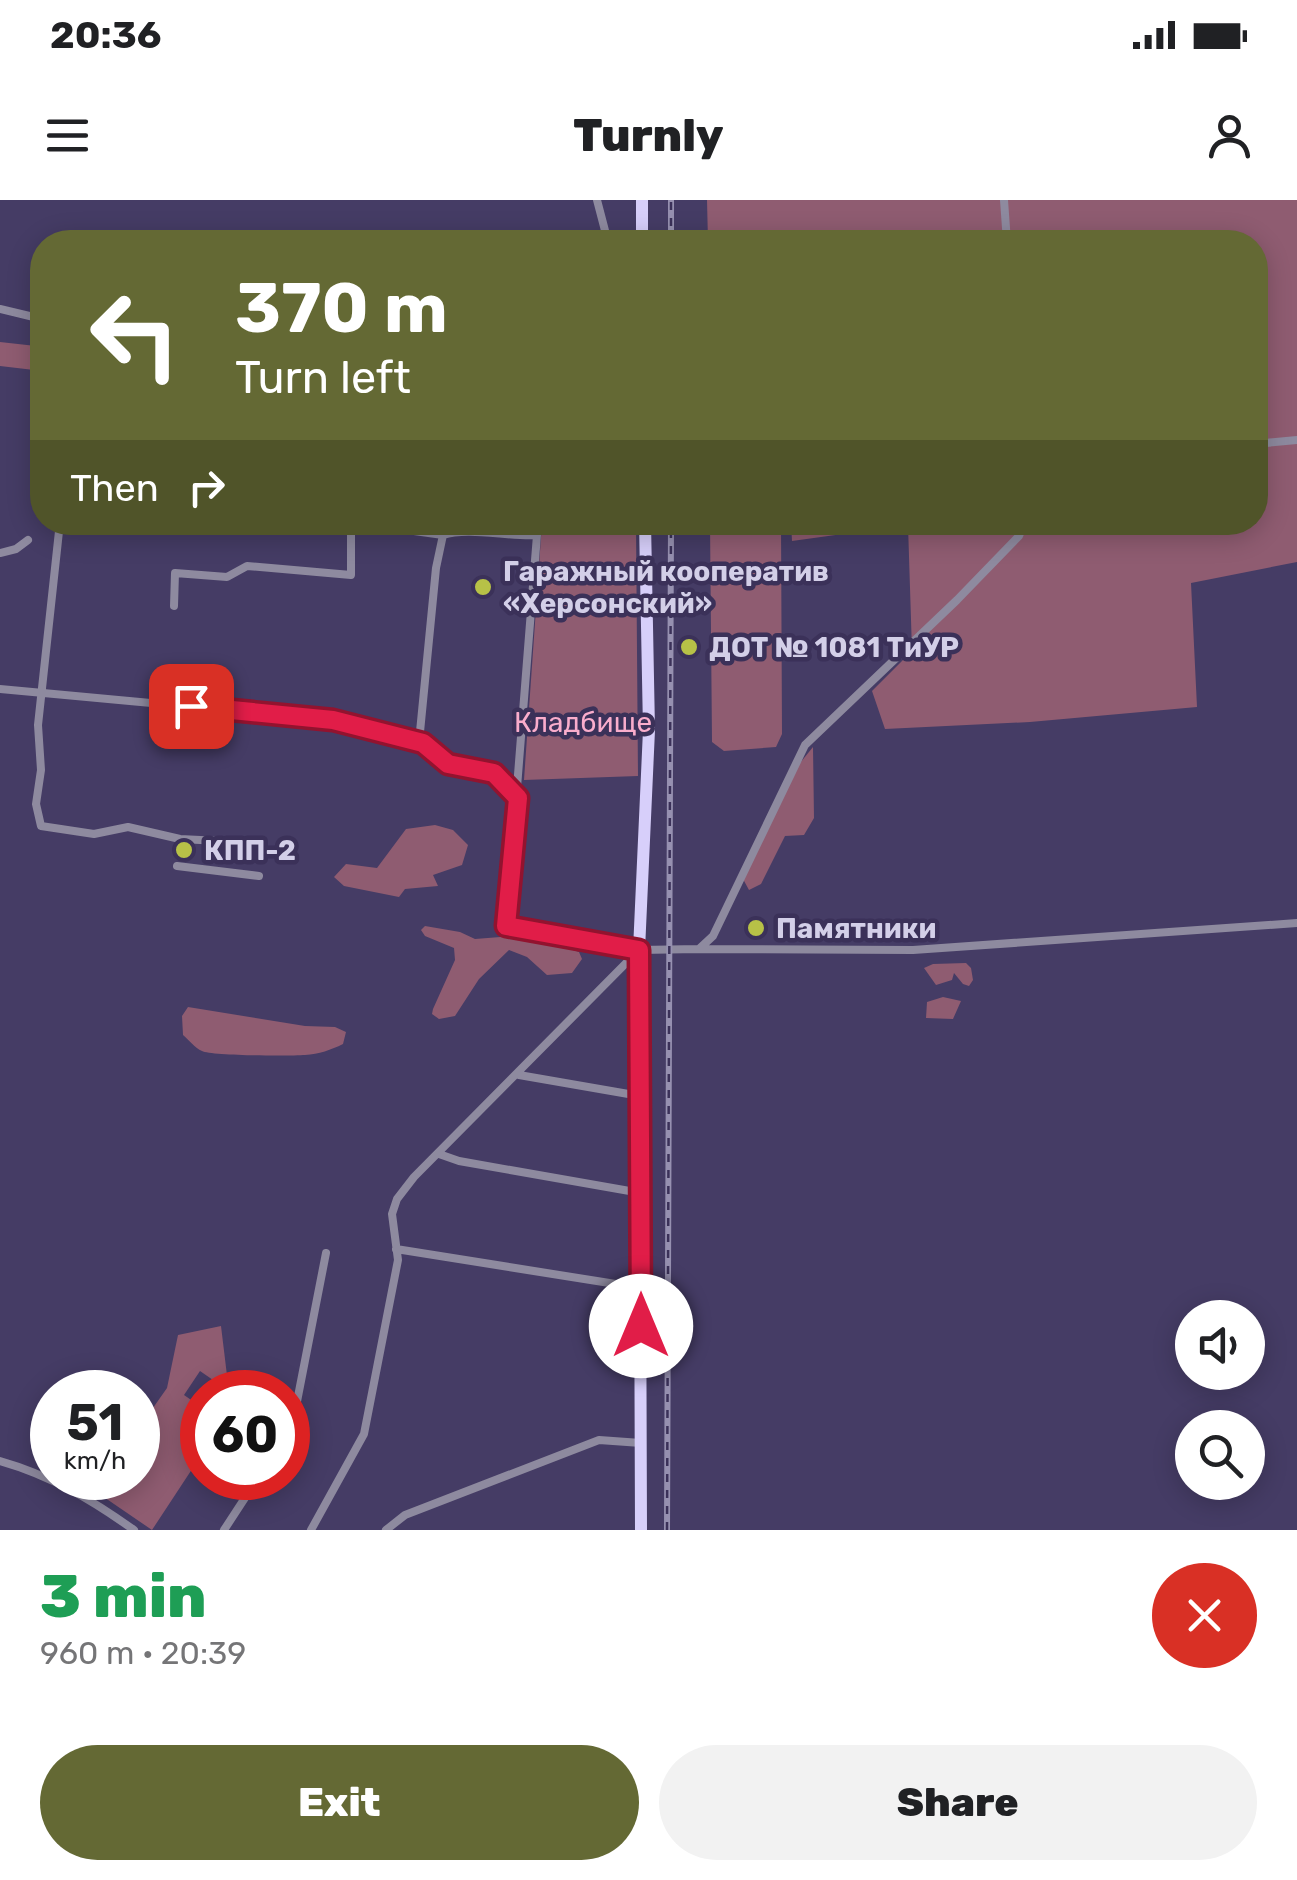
<!DOCTYPE html>
<html lang="en">
<head>
<meta charset="utf-8">
<style>
  :root { --surface:#fff; --page:#f2f2f2; --text:#202124; --muted:#757577; --accent:#646934 }
  body { margin:0; font-family:Rubik,sans-serif; background:var(--page); color:var(--text); height:100vh; display:flex; flex-direction:column; font-size:38px; white-space:nowrap }
  * { box-sizing:border-box; margin:0 }
  p { font-size:32px; color:var(--muted) }
  .icon { flex:none; width:55px; height:55px; fill:none; stroke:currentColor; stroke-width:2; stroke-linecap:round; stroke-linejoin:round }
  .map { position:relative; height:1330px; overflow:hidden }
  .side { display:flex; flex-direction:column; background:var(--surface); flex:1 }
  .side>* { flex:none }
  .top-card { position:absolute; left:30px; top:30px; width:1238px; height:305px; border-radius:40px; box-shadow:0 5px 25px #0003; background:#646934; color:#fff; overflow:hidden }
  .controls { position:absolute; left:1175px; top:1100px; display:grid; gap:20px }
  .controls a { display:grid; place-items:center; width:90px; height:90px; border-radius:50%; background:var(--surface); box-shadow:0 5px 25px #0003; font-size:50px }
  .speed { position:absolute; left:30px; top:1170px; display:flex; gap:20px; font-size:50px; font-weight:700; text-align:center }
  .speed>* { display:grid; place-content:center; width:130px; height:130px; border-radius:50%; background:var(--surface); box-shadow:0 5px 25px #0003; line-height:1 }
  .speed small { font-size:25px; font-weight:400 }
  .speed .limit { border:15px solid #d22; background:#fff; color:#111 }
  .pin { position:absolute; display:grid; place-items:center; width:85px; height:85px; color:#fff; margin:-42px; border-radius:20px; box-shadow:0 5px 15px #0006 }
  .me { position:absolute; width:110px; margin:-55px; rotate:0deg; stroke-linejoin:round; filter:drop-shadow(0 0 8px #0008) }
  .turn { display:flex; align-items:center; gap:35px; height:210px; padding:0 40px; font-size:45px }
  .turn .icon { width:130px; height:130px; stroke-width:2.5 }
  .turn b { display:block; font-size:70px; line-height:85px }
  .then { display:flex; align-items:center; height:95px; padding:0 40px; background:#0003; gap:20px; font-size:38px }
  .round { display:grid; place-items:center; flex:none; width:105px; height:105px; border-radius:52px; background:var(--page) }
  .summary { display:flex; align-items:center; justify-content:space-between; height:170px; padding:0 40px }
  h1 { font-size:60px; font-weight:800; line-height:75px; color:#1e9e55 }
  .primary-button { display:flex; gap:20px; margin-top:auto; padding:20px 40px }
  .primary-button a { flex:1; height:115px; border-radius:60px; background:var(--accent); color:#fff; font-size:40px; font-weight:800; line-height:115px; text-align:center }
  .primary-button a+a { background:var(--page); color:var(--text) }
  .status { display:flex; justify-content:space-between; align-items:center; height:70px; padding:0 50px; background:var(--surface); direction:ltr }
  .status svg { height:28px; fill:currentColor }
  header { display:flex; justify-content:space-between; align-items:center; height:130px; padding:0 40px; background:var(--surface); font-size:45px; font-weight:800 }
  .map>svg:first-child { display:block }
  .green { fill:#8f5c71 }
  .lines { fill:none; stroke-linecap:round; stroke-linejoin:round }
  .minor { stroke:#8e8a9f; stroke-width:8 }
  .primary { stroke:#d7cffa; stroke-width:12 }
  .rail-casing { stroke:#9690b0; stroke-width:6 }
  .rail { stroke:#3b3159; stroke-width:2.5; stroke-dasharray:8; stroke-linecap:butt }
  .route-casing { stroke:#92132f; stroke-width:25 }
  .route { stroke:#e11d48; stroke-width:18 }
  .poi-dot { fill:#b7c147; stroke:#3b3159; stroke-width:4 }
  .labels { text-anchor:middle; stroke-width:9; stroke-linejoin:round; paint-order:stroke }
  .poi-label { font-size:28px; font-weight:bold; fill:#d3cfe8; stroke:#3b3159; text-anchor:start }
  .park-label { font-size:28px; fill:#faadcc; stroke:#3b3159 }
</style>
</head>
<body>
<div class="status"><b>20:36</b><svg viewBox="0 0 49 12"><path d="M0 12V9h3v3zM5 12V6h3v6zM10 12V3h3v9zM15 12V0h3v12zM26 1h20v11H26zM47 4h2v5h-2z"/></svg></div>
<header><svg class="icon" aria-label="menu" viewBox="0 0 24 24"><path d="M4 6h16M4 12h16M4 18h16"/></svg>Turnly<svg class="icon" aria-label="person" viewBox="0 0 24 24"><circle cx="12" cy="8" r="4"/><path d="M4 21q1-7 8-7t8 7"/></svg></header>
<div class="map">
<svg width="1297" height="1330" viewBox="0 0 1297 1330">
  <rect width="100%" height="100%" fill="#453c65"/>
  <path class="green" d="M707,0H1297V362L1191,383L1197,507L1030,522L885,529L872,491L912,451L908,325L792,341L791,323L1255,322V42H708Z
    M0,142L36,146L34,170L0,166Z
    M542,323H636L638,576L524,580Z
    M710,323H781L782,534L776,547L724,551L712,542Z
    M813,547L814,618L804,635L785,636L761,684L749,690L743,679L800,563Z
    M435,625L453,630L468,645L462,665L433,675L438,686L405,689L399,697L344,686L334,677L346,664L377,668L406,629Z
    M425,726L460,732L475,739L527,735L579,752L582,759L572,773L547,775L527,757L509,750L479,779L455,816L439,819L432,814L433,809L455,760L454,748L425,736L421,730Z
    M966,763L971,768L973,780L969,786L963,784L954,773L952,780L936,785L924,768L933,764Z
    M943,797L961,801L953,819L926,818L927,802Z
    M188,807L305,826L335,827L346,832L343,844C331,850 319,854 305,855C290,856 211,856 202,851C195,848 189,840 183,835L182,816Z
    M221,1126L229,1192H205L213,1180L200,1171L184,1195L197,1204L202,1197V1254L152,1330L95,1291L104,1278H138V1225H141L167,1188L178,1135Z"/>
  <g class="lines">
    <path class="minor" d="M597,0L608,42
      M1004,0L1007,42
      M0,109L42,119
      M1255,244L1297,240
      M60,322L38,525L41,570L36,604L41,626L94,634L128,627L180,639L263,643
      M349,322L443,335C468,327 509,337 537,335L506,726L639,750L699,749L713,736L805,545L957,400L1019,336L1025,322
      M0,353L16,349L28,340
      M174,406L175,373L227,377L247,366L351,375V323
      M0,489L333,520L423,543L449,565L494,573L517,598
      M419,542L436,368L443,335
      M177,666L259,676
      M699,749L913,750L1297,723
      M519,875L640,896
      M439,954L459,961L641,993
      M396,1049L641,1088
      M288,1231L293,1222L326,1053
      M0,1261C50,1275 92,1300 134,1330
      M224,1330L258,1278
      M311,1330L364,1234L398,1060L392,1014L397,999L414,977L639,750
      M386,1330L405,1315L599,1240L641,1243"/>
    <path class="primary" d="M642,0V42
      M641,1330L639,750L649,530L645,322"/>
    <g class="rail-casing">
      <path id="rail" d="M671,42V0
        M667,1330L671,322"/>
    </g>
    <use href="#rail" class="rail"/>
  </g>
  <g class="lines">
    <g class="route-casing">
      <path id="route" d="M191,506L333,520L423,543L448,564L494,573L518,598L506,726L639,750L641,1126"/>
    </g>
    <use href="#route" class="route"/>
  </g>
  <g class="poi-dot">
    <circle cx="483" cy="387" r="10"/>
    <circle cx="689" cy="447" r="10"/>
    <circle cx="184" cy="650" r="10"/>
    <circle cx="756" cy="728" r="10"/>
  </g>
  <g class="labels">
    <g class="poi-label">
      <text x="503" y="381">Гаражный кооператив<tspan x="503" dy="32">«Херсонский»</tspan></text>
      <text x="709" y="457">ДОТ № 1081 ТиУР</text>
      <text x="204" y="660">КПП-2</text>
      <text x="776" y="738">Памятники</text>
    </g>
    <g class="park-label">
      <text x="583" y="532">Кладбище</text>
    </g>
  </g>
</svg>
<div class="controls">
<a><svg class="icon" aria-label="sound" viewBox="0 0 24 24"><path d="M4 9h4l5-4v14l-5-4H4zM17 9q2 3 0 6"/></svg></a>
<a><svg class="icon" aria-label="search" viewBox="0 0 24 24"><circle cx="10" cy="10" r="6"/><path d="M15 15l6 6"/></svg></a>
</div>
<div class="speed"><div>51<small>km/h</small></div><div class="limit">60</div></div>
<div class="pin" style="left:191px;top:506px;background:#d93025"><svg class="icon" aria-label="arrive" viewBox="0 0 24 24"><path d="M6 21V4h12l-3 4 3 4H6"/></svg></div>
<svg class="me" style="left:641px;top:1126px" viewBox="-20 -20 40 40"><circle r="19" fill="#fff"/><path d="M0-13L10 11 0 6-10 11z" fill="#e11d48"/></svg>
<div class="top-card">
<div class="turn"><svg class="icon" aria-label="left" viewBox="0 0 24 24"><path d="M17 20v-9H6M10 6l-5 5 5 5"/></svg><div><b>370 m</b>Turn left</div></div>
<div class="then">Then<svg class="icon" aria-label="right" viewBox="0 0 24 24"><path d="M7 20v-9h11M14 6l5 5-5 5"/></svg></div>
</div>
</div>
<section class="side">
<div class="summary"><div><h1>3 min</h1><p>960 m · 20:39</p></div><a class="round" style="background:#d93025;color:#fff"><svg class="icon" aria-label="close" viewBox="0 0 24 24"><path d="M6 6l12 12M18 6L6 18"/></svg></a></div>
<div class="primary-button"><a>Exit</a><a>Share</a></div>
</section>
</body>
</html>
